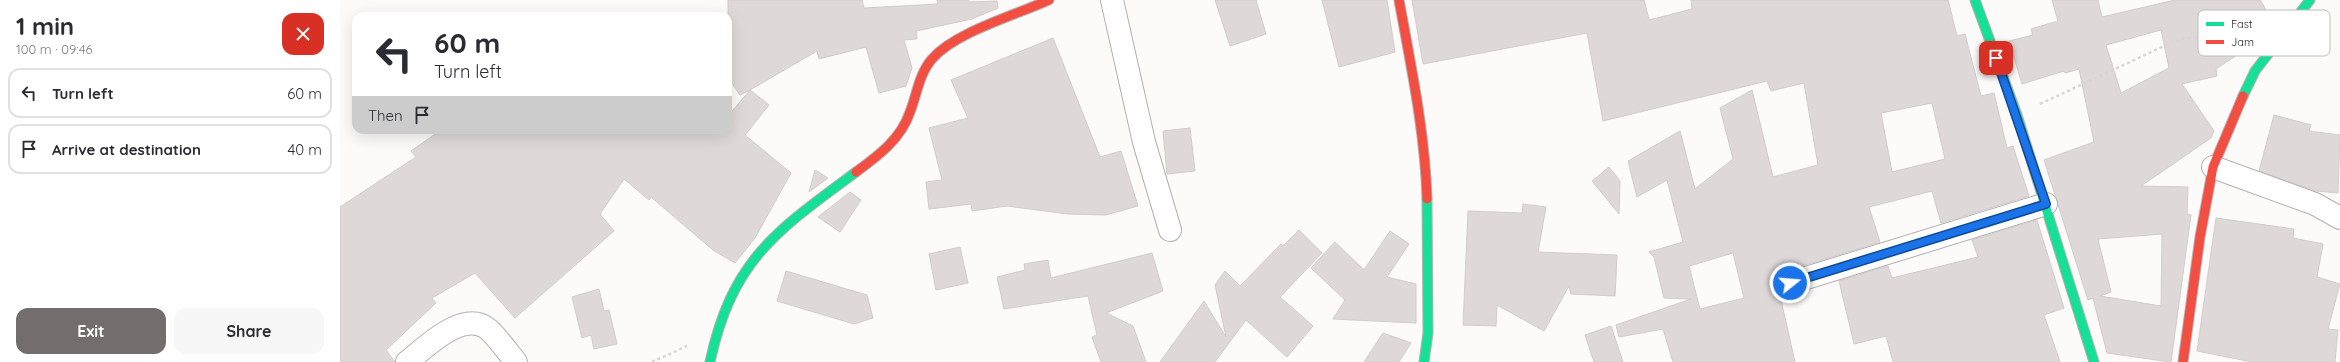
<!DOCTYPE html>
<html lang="en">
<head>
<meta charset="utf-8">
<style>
  :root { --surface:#fff; --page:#f7f7f7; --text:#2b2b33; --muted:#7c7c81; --line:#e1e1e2; --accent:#736d6d }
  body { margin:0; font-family:Quicksand,sans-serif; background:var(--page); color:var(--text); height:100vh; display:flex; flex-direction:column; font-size:15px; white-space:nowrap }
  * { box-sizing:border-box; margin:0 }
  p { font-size:13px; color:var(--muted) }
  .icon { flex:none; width:22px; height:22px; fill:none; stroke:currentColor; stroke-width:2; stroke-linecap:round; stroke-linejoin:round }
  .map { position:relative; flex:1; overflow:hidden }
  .details { display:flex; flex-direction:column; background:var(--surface); width:340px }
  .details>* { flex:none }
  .top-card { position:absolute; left:12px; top:12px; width:380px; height:122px; border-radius:12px; box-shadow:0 4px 16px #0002; background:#fff; color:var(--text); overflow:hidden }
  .pin { position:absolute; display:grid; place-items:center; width:34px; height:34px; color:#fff; margin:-17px; border-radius:8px; box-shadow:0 2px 6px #0006 }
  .me { position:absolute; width:44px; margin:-22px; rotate:73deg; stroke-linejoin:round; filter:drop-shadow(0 0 3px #0008) }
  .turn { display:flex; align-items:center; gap:14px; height:84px; padding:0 16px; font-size:18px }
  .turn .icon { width:52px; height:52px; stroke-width:2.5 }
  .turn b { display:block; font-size:28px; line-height:34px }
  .then { display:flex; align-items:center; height:38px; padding:0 16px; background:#0003; gap:8px; font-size:15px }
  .round { display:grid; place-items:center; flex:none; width:42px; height:42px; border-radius:12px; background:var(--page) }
  .headline { display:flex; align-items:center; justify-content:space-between; height:68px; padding:0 16px }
  h1 { font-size:24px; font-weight:700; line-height:30px }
  .button { display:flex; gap:8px; margin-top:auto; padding:8px 16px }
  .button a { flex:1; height:46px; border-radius:12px; background:var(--accent); color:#fff; font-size:16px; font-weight:700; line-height:46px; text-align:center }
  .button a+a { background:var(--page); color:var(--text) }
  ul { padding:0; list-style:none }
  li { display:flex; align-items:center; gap:12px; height:50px; margin:0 8px 6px; padding:0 8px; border:2px solid var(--line); border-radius:12px }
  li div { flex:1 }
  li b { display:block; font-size:15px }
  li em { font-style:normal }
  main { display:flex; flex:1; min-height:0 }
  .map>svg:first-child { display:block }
  .building { fill:#ded8d8; stroke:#d2cccc; fill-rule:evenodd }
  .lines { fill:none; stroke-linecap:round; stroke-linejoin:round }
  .street-casing { stroke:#b5b0b0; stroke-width:24 }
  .fast-casing { stroke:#b5b0b0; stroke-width:11 }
  .jam-casing { stroke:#b5b0b0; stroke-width:11 }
  .path { stroke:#d7d6d6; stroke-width:2.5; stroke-dasharray:3 3; stroke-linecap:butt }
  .street { stroke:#fffefe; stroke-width:22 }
  .fast { stroke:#16e098; stroke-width:9 }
  .jam { stroke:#f24e42; stroke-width:9 }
  .route-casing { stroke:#114b97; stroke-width:10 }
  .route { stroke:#1a73e8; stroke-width:7 }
  .key { fill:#fff; stroke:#bfbcbc; stroke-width:1 }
  .key-label { font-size:11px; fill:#292121 }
</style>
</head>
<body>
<main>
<section class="details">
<div class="headline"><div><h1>1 min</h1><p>100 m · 09:46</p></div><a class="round" style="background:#d93025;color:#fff"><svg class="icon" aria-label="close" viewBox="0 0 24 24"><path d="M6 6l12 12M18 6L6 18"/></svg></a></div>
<ul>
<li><svg class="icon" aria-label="left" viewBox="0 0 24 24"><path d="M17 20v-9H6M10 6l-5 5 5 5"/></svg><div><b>Turn left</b></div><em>60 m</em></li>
<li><svg class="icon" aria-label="arrive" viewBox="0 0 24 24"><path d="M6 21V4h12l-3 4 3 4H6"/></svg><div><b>Arrive at destination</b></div><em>40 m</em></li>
</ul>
<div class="button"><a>Exit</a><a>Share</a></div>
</section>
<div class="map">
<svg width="2000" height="362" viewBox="0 0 2000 362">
  <rect width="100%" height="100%" fill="#fdfafa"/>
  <path class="building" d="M388,0H522L524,8L598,4L597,0H628L629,2L657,1L658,8L632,19L576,31L577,39L564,40L572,68L566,86L539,93L526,47L479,59L477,51L410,90L429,105L405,135L451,173L415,238L395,263L373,250L311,197L309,200L284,179L260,214L274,231L175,318L135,273L92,298L96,303L46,350L55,362H0V207L76,157L71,151L101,130H388V116L410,90L400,95L388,78Z
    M875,0H916L926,34L890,46Z
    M982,0H1047L1055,52L999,67Z
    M1072,0H1304L1309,20L1352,9L1351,0H1608L1617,36L1625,34L1641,96L1654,93L1667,148L1673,146L1689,196L1601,223L1592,191L1529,207L1540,242L1446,271L1441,275L1437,282L1455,362H1333L1323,329L1279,337L1276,325L1351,299L1324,298L1314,257L1309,252L1343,242L1327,180L1297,197L1288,161L1340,131L1355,189L1393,159L1380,108L1412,90L1433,177L1478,165L1464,83L1431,91L1427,81L1263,121L1247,33L1083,64ZM1592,103L1605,159L1552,172L1541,113ZM1393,253L1404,298L1360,309L1349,266Z
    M1712,0H1758L1762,17L1835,0H1920L1935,24L1926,36L1876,69L1877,76L1842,84L1874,131L1871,138L1801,186L1848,187L1847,214L1851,215L1831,362L1767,353L1753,298L1748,300L1704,160L1754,142L1739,69L1725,73L1724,71L1682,84L1669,41L1693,35L1691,29L1718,21ZM1821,30L1829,68L1781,93L1766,45ZM1822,234L1821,306L1760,296L1771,292L1758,239Z
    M713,38L760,157L781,151L798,206L766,215L728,214L667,206L632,211L631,204L589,209L586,182L602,180L589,128L628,118L611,80Z
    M1934,115L1971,125L1969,131L2000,135L1998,193L1976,191L1919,171Z
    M850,128L855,171L827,174L823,131Z
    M1269,167L1280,181L1279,214L1252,181Z
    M475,170L488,178L469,192Z
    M510,192L521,200L500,232L478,217Z
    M1183,204L1206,207L1198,252L1277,255L1275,296L1231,294L1229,286L1204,331L1157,305L1156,326L1123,325L1128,211L1182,213Z
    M1876,218L1954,229L1953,238L1983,244L1977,277L2000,284L1988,329L1998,330L1995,362H1912L1857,351Z
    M1697,220L1724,308L1704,315L1720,362H1553L1546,336L1514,344L1499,281L1548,266L1552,278L1638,257L1632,240Z
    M959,230L982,253L940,297L973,326L947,357L906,320L875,362H820L864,301L886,337L875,285L885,271L900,286L941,244L943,246Z
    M1050,231L1069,244L1047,277L1076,284V323L993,319L1005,300L971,268L995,242L1024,270Z
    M620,247L628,283L596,290L589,254Z
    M812,253L823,291L766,313L793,326L806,362H761L752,337L757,335L748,296L664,309L657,277L685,270L684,264L708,260L711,278Z
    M446,271L527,295L533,318L514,324L437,301Z
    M259,289L264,311L269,310L277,344L254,349L251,335L242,338L232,297Z
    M1271,326L1283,362H1254L1245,335Z
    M1043,333L1071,343L1059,362H1024Z"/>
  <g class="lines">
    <g class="street-casing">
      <path id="street" d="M772,0L804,142L830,230
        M1873,167L1975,204L2000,218
        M1450,283L1706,204
        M67,362C85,348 123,309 148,329C158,338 167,351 176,362"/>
    </g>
    <g class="fast-casing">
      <path id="fast" d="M1635,0L1677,115L1754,362
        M1903,96L1915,71L1970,0
        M370,362C392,260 436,231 516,172
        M1084,362L1088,333L1087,199"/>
    </g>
    <g class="jam-casing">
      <path id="jam" d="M1059,0C1071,66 1085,132 1087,199
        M516,172C538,156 561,139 570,112C577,94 579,74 592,59C615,32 676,15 709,0
        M1843,362L1860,237L1873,167L1903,96"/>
    </g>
    <path class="path" d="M1700,104L1839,39C1863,36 1876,40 1896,55
      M312,362L347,346"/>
    <use href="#street" class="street"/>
    <use href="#fast" class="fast"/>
    <use href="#jam" class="jam"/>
  </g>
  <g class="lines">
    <g class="route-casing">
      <path id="route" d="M1450,283L1706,204L1656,58"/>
    </g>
    <use href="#route" class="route"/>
  </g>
  <rect x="1858" y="10" width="132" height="46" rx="6" class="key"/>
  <rect x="1866" y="22" width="18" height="4" fill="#16e098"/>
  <rect x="1866" y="40" width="18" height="4" fill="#f24e42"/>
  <g class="key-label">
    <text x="1891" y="28">Fast</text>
    <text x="1891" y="46">Jam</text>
  </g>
</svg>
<div class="pin" style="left:1656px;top:58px;background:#d93025"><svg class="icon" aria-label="arrive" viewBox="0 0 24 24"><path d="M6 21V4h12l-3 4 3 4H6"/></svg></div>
<svg class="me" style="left:1450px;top:283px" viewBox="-20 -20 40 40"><circle r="17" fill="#1a73e8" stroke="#fff" stroke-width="3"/><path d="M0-11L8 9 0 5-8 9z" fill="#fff"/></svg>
<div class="top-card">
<div class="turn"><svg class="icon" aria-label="left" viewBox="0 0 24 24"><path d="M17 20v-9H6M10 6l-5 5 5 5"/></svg><div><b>60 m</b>Turn left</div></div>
<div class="then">Then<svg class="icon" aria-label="arrive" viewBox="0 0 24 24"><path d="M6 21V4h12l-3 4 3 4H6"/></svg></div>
</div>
</div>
</main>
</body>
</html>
